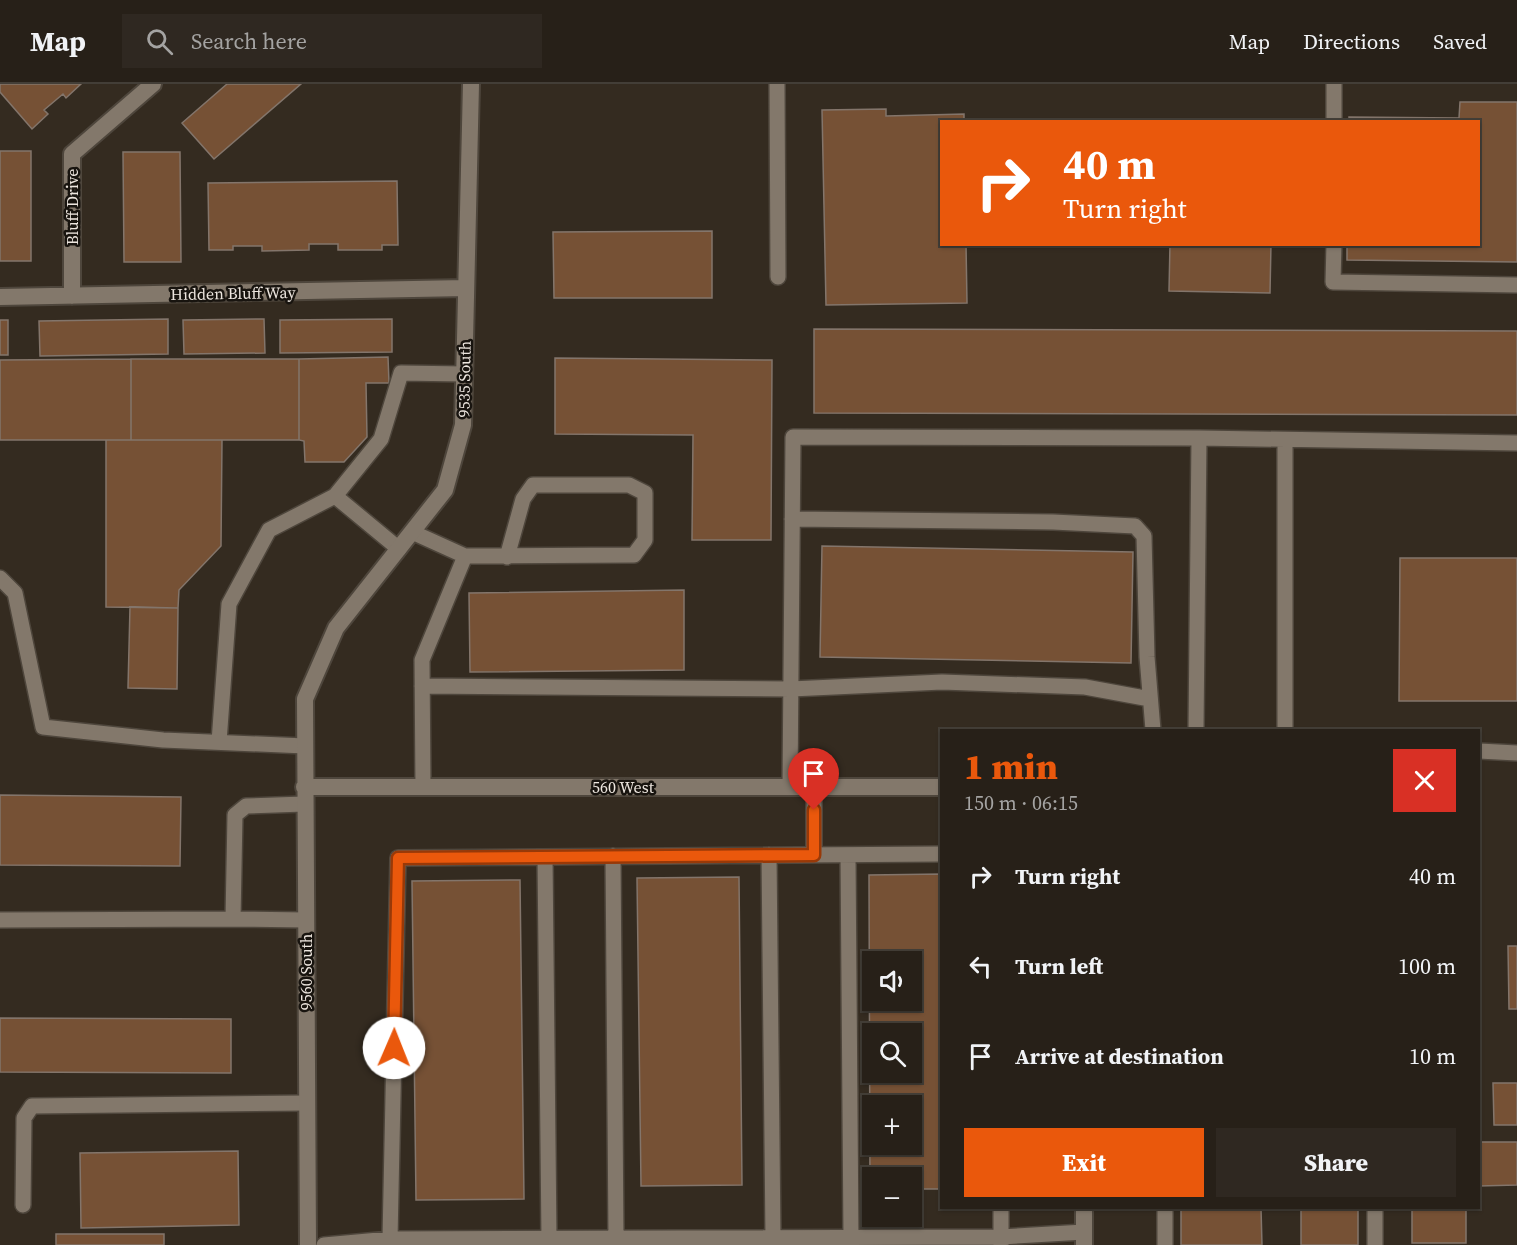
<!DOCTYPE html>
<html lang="en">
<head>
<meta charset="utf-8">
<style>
  :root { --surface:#272018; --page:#2f2821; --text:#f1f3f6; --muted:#a4a3a2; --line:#433e37; --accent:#ea580c }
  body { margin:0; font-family:"Source Serif 4",serif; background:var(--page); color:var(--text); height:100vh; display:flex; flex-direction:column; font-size:22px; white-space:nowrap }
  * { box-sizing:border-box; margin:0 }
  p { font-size:20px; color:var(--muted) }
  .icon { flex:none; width:33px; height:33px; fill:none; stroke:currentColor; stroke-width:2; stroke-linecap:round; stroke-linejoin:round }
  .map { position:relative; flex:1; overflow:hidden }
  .panel { position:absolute; left:940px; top:645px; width:540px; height:480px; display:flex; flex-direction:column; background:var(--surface); border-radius:0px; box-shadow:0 2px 4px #0004,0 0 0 2px var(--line) }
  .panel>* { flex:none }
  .banner { position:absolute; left:940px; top:36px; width:540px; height:126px; border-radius:0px; box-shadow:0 2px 4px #0004,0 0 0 2px var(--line); background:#ea580c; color:#fff; overflow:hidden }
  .controls { position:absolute; left:862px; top:867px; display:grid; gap:12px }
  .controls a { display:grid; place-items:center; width:60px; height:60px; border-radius:0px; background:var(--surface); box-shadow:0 2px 4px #0004,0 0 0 2px var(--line); font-size:30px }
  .pin { position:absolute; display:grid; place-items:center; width:51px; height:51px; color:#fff; margin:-62px -26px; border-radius:50% 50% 50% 0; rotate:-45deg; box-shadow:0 0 6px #0007 }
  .pin .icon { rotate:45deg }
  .me { position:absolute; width:66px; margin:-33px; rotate:1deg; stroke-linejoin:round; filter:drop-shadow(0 0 4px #0008) }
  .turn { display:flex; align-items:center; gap:21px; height:126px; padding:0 24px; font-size:27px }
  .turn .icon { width:78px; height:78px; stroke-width:2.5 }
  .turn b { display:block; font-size:42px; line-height:51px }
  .round { display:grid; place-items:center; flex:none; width:63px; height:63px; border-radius:0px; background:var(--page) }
  .summary { display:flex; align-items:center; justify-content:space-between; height:102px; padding:0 24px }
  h1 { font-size:36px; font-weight:800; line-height:45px; color:var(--accent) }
  .button { display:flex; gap:12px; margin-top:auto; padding:12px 24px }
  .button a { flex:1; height:69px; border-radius:0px; background:var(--accent); color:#fff; font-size:24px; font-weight:800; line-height:69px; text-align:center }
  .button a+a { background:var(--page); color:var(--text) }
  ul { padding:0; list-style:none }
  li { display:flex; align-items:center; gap:18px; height:90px; padding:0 24px }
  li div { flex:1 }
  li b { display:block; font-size:22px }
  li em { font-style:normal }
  header { display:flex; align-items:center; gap:36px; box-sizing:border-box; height:84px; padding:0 30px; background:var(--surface); border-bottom:2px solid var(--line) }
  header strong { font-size:28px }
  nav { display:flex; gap:33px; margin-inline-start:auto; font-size:21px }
  .search { width:420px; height:54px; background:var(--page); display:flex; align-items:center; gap:15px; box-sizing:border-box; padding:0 21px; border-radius:0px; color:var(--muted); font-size:22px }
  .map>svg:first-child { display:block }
  .building { fill:#765135; stroke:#83756b; stroke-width:1.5; fill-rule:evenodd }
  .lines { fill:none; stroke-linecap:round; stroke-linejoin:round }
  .service-casing { stroke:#4e463c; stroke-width:18 }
  .minor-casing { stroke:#4e463c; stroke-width:20 }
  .service { stroke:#83786b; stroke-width:15 }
  .minor { stroke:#83786b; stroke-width:16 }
  .route-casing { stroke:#983908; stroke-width:15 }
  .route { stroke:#ea580c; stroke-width:10 }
  .labels { text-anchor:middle; stroke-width:5; stroke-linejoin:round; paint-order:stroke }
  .street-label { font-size:16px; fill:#ede6df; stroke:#18140f }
</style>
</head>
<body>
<header>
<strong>Map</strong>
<div class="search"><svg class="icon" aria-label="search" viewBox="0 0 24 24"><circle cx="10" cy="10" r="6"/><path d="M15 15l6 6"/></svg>Search here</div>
<nav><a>Map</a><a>Directions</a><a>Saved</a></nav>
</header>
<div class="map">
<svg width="1517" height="1161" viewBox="0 0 1517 1161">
  <rect width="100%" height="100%" fill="#342b20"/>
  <path class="building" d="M0,0H81L66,14L63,10L44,26L48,30L32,45L0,8Z
    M227,0H301L214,75L182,39Z
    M1460,18H1517V178L1347,176V160H1479V38H1349V33L1459,34Z
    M886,25V32L964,30V38H942V160H966L967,219L826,221L822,26Z
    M0,67H31V177H0Z
    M123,68H180L181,178H124Z
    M397,97L398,161H382V166H338V160H309V166L262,167V162H233V166H209L208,99Z
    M712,147V214H554L553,148Z
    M1170,160H1271L1270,209L1169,207Z
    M168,235V270L40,272L39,237Z
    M264,235L265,269L184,270L183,236Z
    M392,235V268L280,269V236Z
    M0,236H8V271H0Z
    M814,245L1517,247V331L814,329Z
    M388,273L389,299H366L367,353L344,378H305L304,357L299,356V275Z
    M555,274L772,276L771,456H692L693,351L555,350Z
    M131,275V356H0V276Z
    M131,275H299V356H131Z
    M106,356H222L221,462L179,506L178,524L106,523Z
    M822,462L1133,468L1131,579L820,573Z
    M1400,474H1517V617H1399Z
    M684,506V586L470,588L469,509Z
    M130,523L178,524L177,605L128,604Z
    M0,711L181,713L180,782L0,781Z
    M942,790V1105H912V1094H873V1105H870L869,791ZM873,878H912V916H873ZM873,950H912V988H873ZM873,1022H912V1060H873Z
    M739,793L742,1101L641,1102L637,794Z
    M520,796L524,1115L416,1116L412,797Z
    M1508,862H1517V925H1509Z
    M0,934L231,935V989L0,988Z
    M1493,999H1517V1041H1494Z
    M1479,1058H1517V1101L1479,1102Z
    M238,1067L239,1141L81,1144L80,1069Z
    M1181,1124H1261L1262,1161H1181Z
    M1301,1124H1358V1161H1301Z
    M1412,1124H1466V1159H1412Z
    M56,1150H164V1161H56Z"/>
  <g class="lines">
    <g class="service-casing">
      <path id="service" d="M777,0L778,193
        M1334,38V0
        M1334,160L1333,198L1517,201
        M1285,356V646
        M335,412L399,465
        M792,435L1053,438L1135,442L1144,452L1147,573L1153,646
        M412,448L465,472L422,576L423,703
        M465,472L634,471L645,456V409L629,401H533L523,415L507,473
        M0,494L15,509L43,643L163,656L305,662
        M422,602L791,605L942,598L1085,603L1150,615
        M1196,646L1199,354L1517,359
        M219,658L229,520L269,446L335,412L381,355L401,289L464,290
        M1479,667L1517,669
        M790,703L793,353L1199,354
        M814,703V771
        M769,771L773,1154
        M848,771L851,1154
        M613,772L616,1154
        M545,773L549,1155
        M233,835L305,836
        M0,836L233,835L235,731L246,722L304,720
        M23,1121L24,1034L32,1022L307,1019
        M1001,1124V1161
        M1165,1124V1161
        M1375,1124V1161
        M324,1161L390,1155L1001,1153L1084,1148
        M387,1161L390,1155L398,774L942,770"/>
    </g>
    <g class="minor-casing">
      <path id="minor" d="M72,212V70L153,0
        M0,213L466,204
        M304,703H942
        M1084,1124V1161
        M308,1161L305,615L336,544L445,406L463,341L471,0"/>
    </g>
    <use href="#service" class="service"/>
    <use href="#minor" class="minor"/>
  </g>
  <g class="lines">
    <g class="route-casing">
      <path id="route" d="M394,964L398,774L814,771V726"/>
    </g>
    <use href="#route" class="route"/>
  </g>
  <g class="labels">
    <g class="street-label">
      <text transform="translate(72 123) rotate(-90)" y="6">Bluff Drive</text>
      <text transform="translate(233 209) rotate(-1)" y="6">Hidden Bluff Way</text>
      <text transform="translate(464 295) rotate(-89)" y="6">9535 South</text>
      <text x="623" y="709">560 West</text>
      <text transform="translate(306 888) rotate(-90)" y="6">9560 South</text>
    </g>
  </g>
</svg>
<div class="controls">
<a><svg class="icon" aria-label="sound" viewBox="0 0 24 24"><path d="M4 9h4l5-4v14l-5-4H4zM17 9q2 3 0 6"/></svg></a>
<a><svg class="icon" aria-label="search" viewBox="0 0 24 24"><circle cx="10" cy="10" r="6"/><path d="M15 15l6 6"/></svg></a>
<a>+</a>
<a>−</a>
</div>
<div class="pin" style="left:814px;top:726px;background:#d93025"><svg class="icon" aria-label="arrive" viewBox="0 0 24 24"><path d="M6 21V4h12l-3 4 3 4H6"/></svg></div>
<svg class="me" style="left:394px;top:964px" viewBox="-20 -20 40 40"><circle r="19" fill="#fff"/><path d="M0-13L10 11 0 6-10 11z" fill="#ea580c"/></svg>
<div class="banner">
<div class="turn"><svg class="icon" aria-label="right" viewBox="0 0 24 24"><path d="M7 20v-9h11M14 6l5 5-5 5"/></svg><div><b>40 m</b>Turn right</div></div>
</div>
<section class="panel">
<div class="summary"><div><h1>1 min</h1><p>150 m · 06:15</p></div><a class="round" style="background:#d93025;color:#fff"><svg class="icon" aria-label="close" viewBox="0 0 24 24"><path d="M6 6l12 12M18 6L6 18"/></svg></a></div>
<ul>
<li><svg class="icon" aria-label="right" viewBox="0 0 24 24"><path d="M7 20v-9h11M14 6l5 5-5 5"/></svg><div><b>Turn right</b></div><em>40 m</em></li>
<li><svg class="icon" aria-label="left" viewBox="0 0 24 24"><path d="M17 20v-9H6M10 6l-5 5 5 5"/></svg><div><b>Turn left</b></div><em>100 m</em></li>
<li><svg class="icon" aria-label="arrive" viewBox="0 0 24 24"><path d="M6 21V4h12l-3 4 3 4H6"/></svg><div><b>Arrive at destination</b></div><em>10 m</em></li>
</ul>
<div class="button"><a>Exit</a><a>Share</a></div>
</section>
</div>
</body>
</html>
